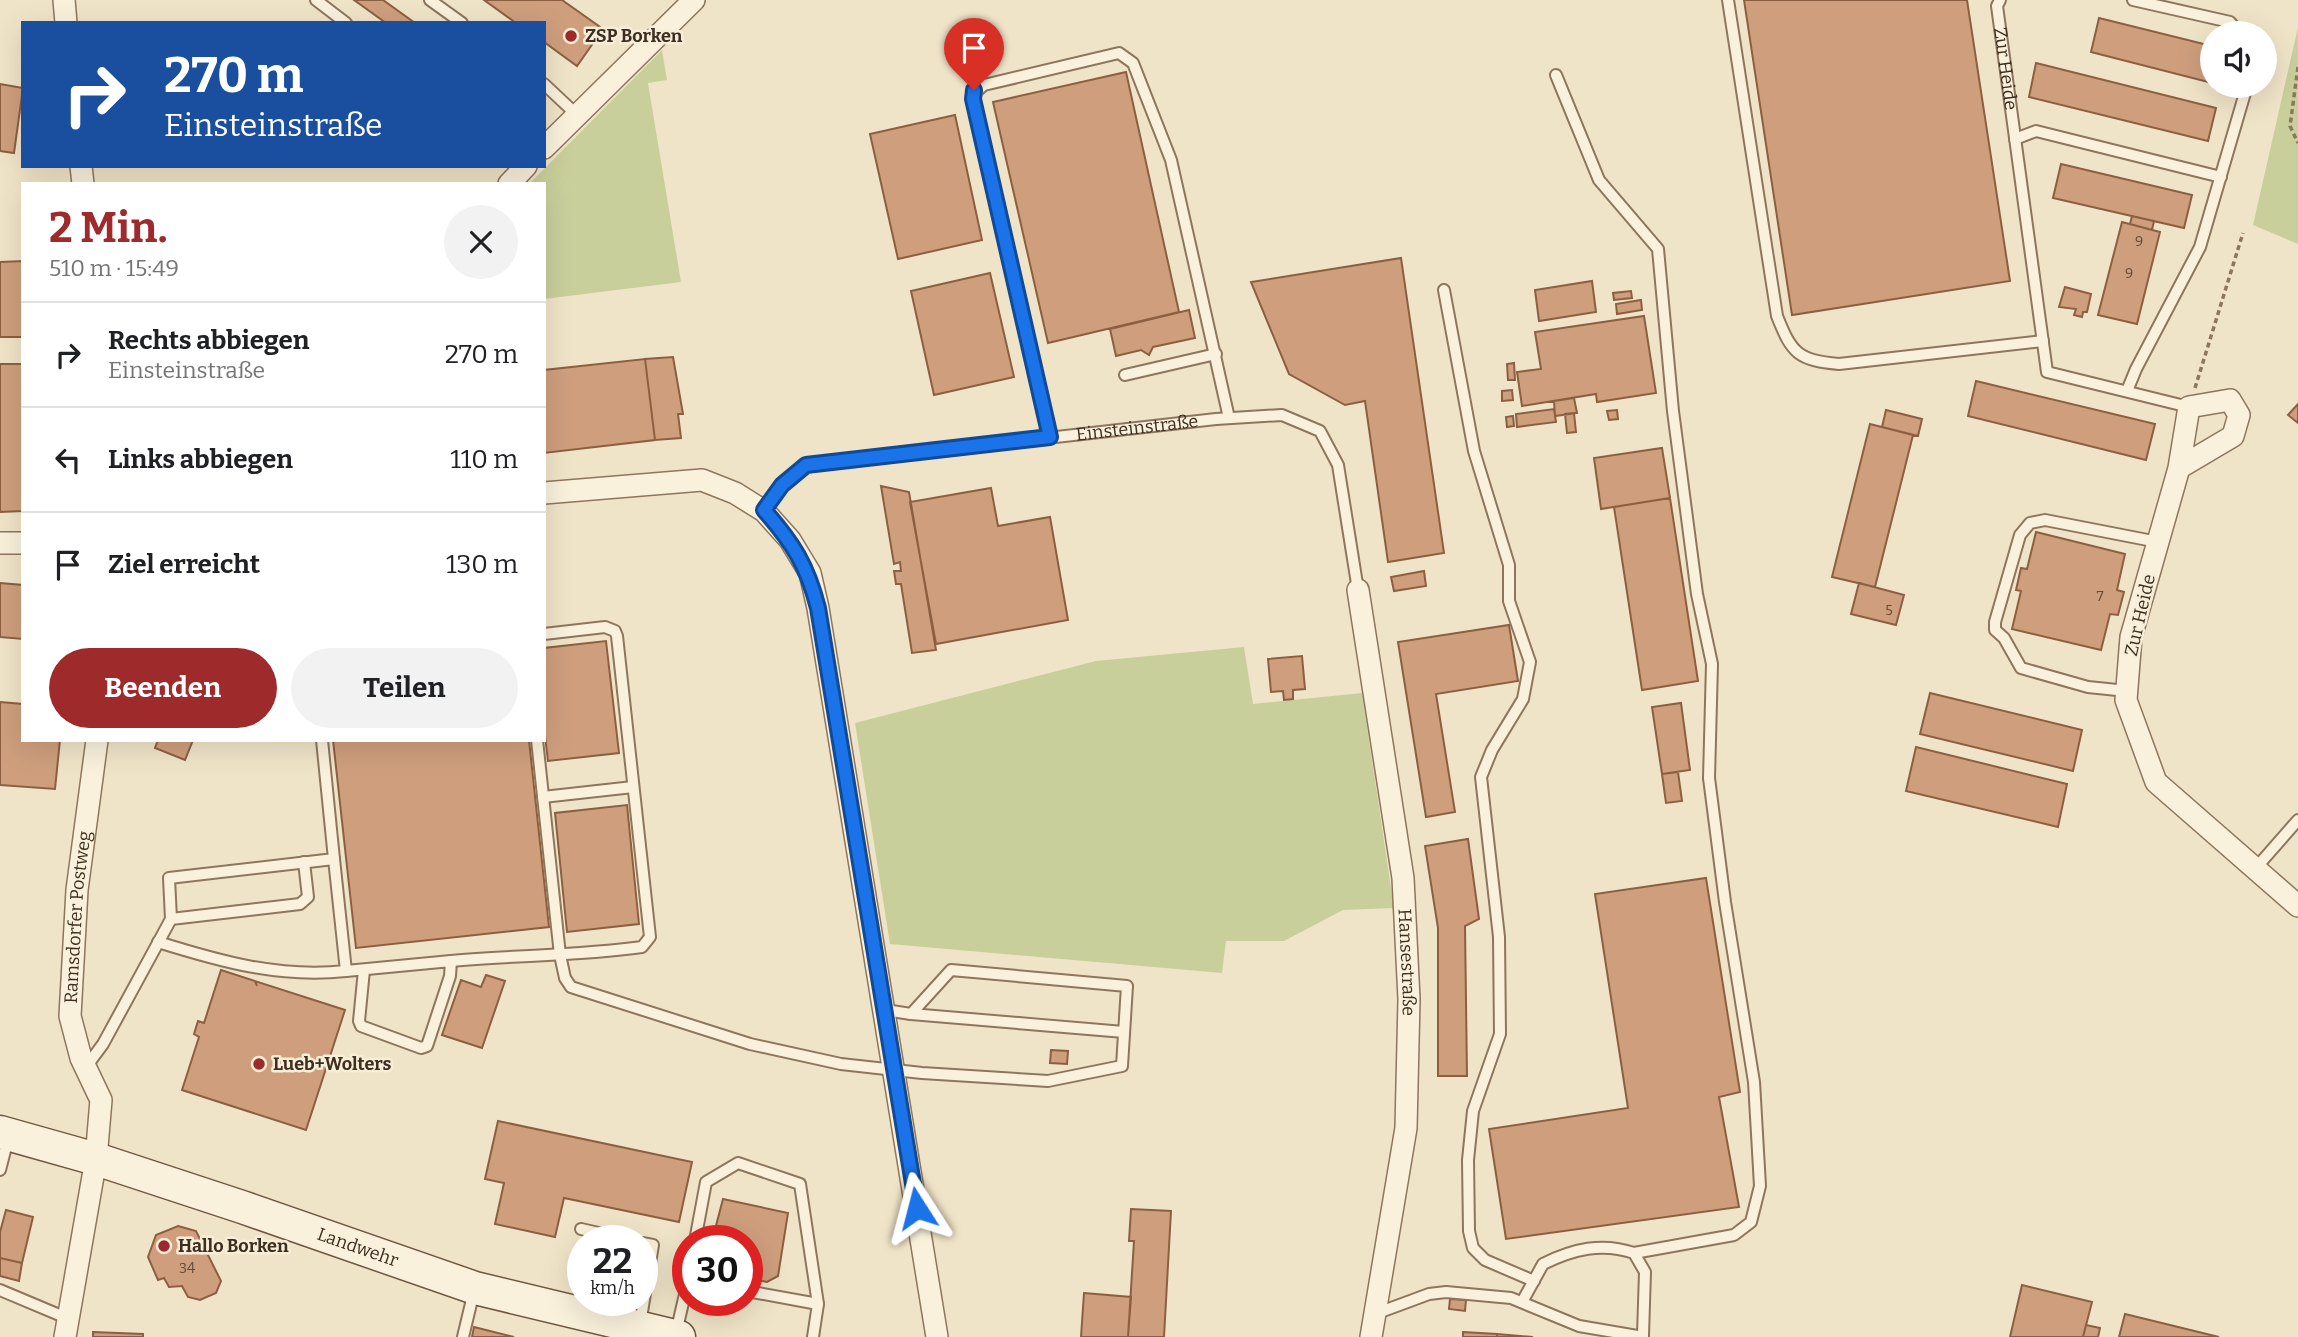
<!DOCTYPE html>
<html lang="de">
<head>
<meta charset="utf-8">
<style>
  :root { --surface:#fff; --page:#f2f2f2; --text:#202124; --muted:#757577; --line:#e0e0e0; --accent:#9e2a2b }
  body { margin:0; font-family:Bitter,serif; background:var(--page); color:var(--text); height:100vh; display:flex; flex-direction:column; font-size:26px; white-space:nowrap }
  * { box-sizing:border-box; margin:0 }
  p { font-size:23px; color:var(--muted) }
  .icon { flex:none; width:38px; height:38px; fill:none; stroke:currentColor; stroke-width:2; stroke-linecap:round; stroke-linejoin:round }
  .map { position:relative; flex:1; overflow:hidden }
  .details { position:absolute; left:21px; top:182px; width:525px; height:560px; display:flex; flex-direction:column; background:var(--surface); border-radius:0px; box-shadow:0 7px 28px #0002 }
  .details>* { flex:none }
  .top-card { position:absolute; left:21px; top:21px; width:525px; height:147px; border-radius:0px; box-shadow:0 7px 28px #0002; background:#1a4fa0; color:#fff; overflow:hidden }
  .tools { position:absolute; left:2200px; top:21px; display:grid; gap:14px }
  .tools a { display:grid; place-items:center; width:77px; height:77px; border-radius:50%; background:var(--surface); box-shadow:0 7px 28px #0002; font-size:35px }
  .speed { position:absolute; left:567px; top:1225px; display:flex; gap:14px; font-size:35px; font-weight:700; text-align:center }
  .speed>* { display:grid; place-content:center; width:91px; height:91px; border-radius:50%; background:var(--surface); box-shadow:0 7px 28px #0002; line-height:1 }
  .speed small { font-size:18px; font-weight:400 }
  .speed .limit { border:10px solid #d22; background:#fff; color:#111 }
  .pin { position:absolute; display:grid; place-items:center; width:60px; height:60px; color:#fff; margin:-72px -30px; border-radius:50% 50% 50% 0; rotate:-45deg; box-shadow:0 0 7px #0007 }
  .pin .icon { rotate:45deg }
  .me { position:absolute; width:77px; margin:-38px; rotate:351deg; stroke-linejoin:round; filter:drop-shadow(0 0 5px #0008) }
  .turn { display:flex; align-items:center; gap:24px; height:147px; padding:0 28px; font-size:32px }
  .turn .icon { width:91px; height:91px; stroke-width:2.5 }
  .turn b { display:block; font-size:49px; line-height:60px }
  .round { display:grid; place-items:center; flex:none; width:74px; height:74px; border-radius:37px; background:var(--page) }
  .summary { display:flex; align-items:center; justify-content:space-between; height:119px; padding:0 28px }
  h1 { font-size:42px; font-weight:700; line-height:52px; color:var(--accent) }
  .button { display:flex; gap:14px; margin-top:auto; padding:14px 28px }
  .button a { flex:1; height:80px; border-radius:42px; background:var(--accent); color:#fff; font-size:28px; font-weight:700; line-height:80px; text-align:center }
  .button a+a { background:var(--page); color:var(--text) }
  ul { padding:0; list-style:none }
  li { display:flex; align-items:center; gap:21px; height:105px; padding:0 28px; border-top:2px solid var(--line) }
  li div { flex:1 }
  li b { display:block; font-size:26px }
  li em { font-style:normal }
  .map>svg:first-child { display:block }
  .green { fill:#c9cf9b }
  .building { fill:#cf9f7d; stroke:#8d5f41; stroke-width:2 }
  .lines { fill:none; stroke-linecap:round; stroke-linejoin:round }
  .service-casing { stroke:#8d765c; stroke-width:14 }
  .minor-casing { stroke:#8d765c; stroke-width:24 }
  .secondary-casing { stroke:#6f573f; stroke-width:35 }
  .path { stroke:#8d765c; stroke-width:3.5; stroke-dasharray:5 3.5; stroke-linecap:butt }
  .service { stroke:#faf1dc; stroke-width:10 }
  .minor { stroke:#faf1dc; stroke-width:21 }
  .secondary { stroke:#faf1dc; stroke-width:32 }
  .route-casing { stroke:#114b97; stroke-width:18 }
  .route { stroke:#1a73e8; stroke-width:12 }
  .poi-dot { fill:#9e2a2b; stroke:#f7eed8; stroke-width:2.5 }
  .labels { text-anchor:middle; stroke-width:5; stroke-linejoin:round; paint-order:stroke }
  .number-label { font-size:14px; fill:#624a37 }
  .poi-label { font-size:18px; font-weight:bold; fill:#3d2e20; stroke:#f7eed8; text-anchor:start }
  .street-label { font-size:18px; fill:#3d2e20; stroke:#f7eed8 }
</style>
</head>
<body>
<div class="map">
<svg width="2298" height="1337" viewBox="0 0 2298 1337">
  <rect width="100%" height="100%" fill="#f0e4c8"/>
  <path class="green" d="M2298,27V244L2253,225Z
    M662,50L667,80L648,83L681,282L544,299V184H529Z
    M1244,647L1253,704L1362,693L1394,908L1343,910L1284,941H1226L1222,973L890,944L855,723L1096,661Z"/>
  <path class="building" d="M354,0H383L415,23H386Z
    M484,0H562L603,29L577,66L544,42V23H516Z
    M1744,0H1967L2010,281L1792,315Z
    M2099,18L2212,46V83L2091,52Z
    M2036,63L2216,108L2208,141L2029,97Z
    M1126,72L1179,312L1048,343L993,102Z
    M0,84L23,88L14,153L0,151Z
    M955,115L982,240L898,259L870,134Z
    M2061,164L2192,195L2184,228L2053,198Z
    M2132,216L2154,221L2152,230L2130,224Z
    M2122,222L2160,232L2137,324L2098,315Z
    M1401,258L1444,553L1388,562L1365,401L1345,405L1289,374L1251,282Z
    M23,261V337H0V262Z
    M990,273L1014,377L934,395L911,291Z
    M1592,281L1596,312L1539,321L1535,290Z
    M2065,287L2091,294L2087,312H2083L2082,317L2074,315L2076,309L2059,307Z
    M1631,291L1632,298L1614,300L1613,293Z
    M1641,300L1642,310L1617,314L1616,304Z
    M1189,310L1195,338L1153,347L1149,355L1141,350L1116,356L1110,329Z
    M1644,316L1656,393L1597,402L1596,394L1522,406L1517,372L1541,369L1535,332Z
    M673,357L683,414H678L681,438L655,440L645,359Z
    M645,359L655,440L544,453V370Z
    M1514,363L1515,380H1508L1507,364Z
    M0,364H23V511L0,512Z
    M1976,381L2155,424L2146,460L1968,416Z
    M1512,390L1513,400L1502,401V391Z
    M1574,398L1577,413L1555,416L1554,401Z
    M2298,404V423L2288,415Z
    M1554,409L1556,422L1517,427L1516,414Z
    M1617,410L1618,419L1609,420L1607,411Z
    M1886,410L1922,419L1918,436L1882,427Z
    M1574,413L1576,432L1567,433L1565,414Z
    M1513,416L1514,426L1507,427L1506,417Z
    M1870,424L1913,435L1875,587L1832,577Z
    M1662,448L1670,498L1601,509L1594,458Z
    M881,486L909,492L936,650L912,653L901,584H896L894,571H901L900,562L894,564Z
    M991,488L998,526L1050,517L1068,620L936,644L910,502Z
    M1670,498L1698,681L1642,690L1614,507Z
    M2036,532L2125,554L2117,590L2124,592L2118,615L2110,614L2101,650L2012,629L2021,591L2016,590L2021,568L2027,569Z
    M1424,571L1426,586L1394,591L1391,577Z
    M0,583L23,585V639L0,637Z
    M1859,583L1904,595L1896,625L1851,614Z
    M1509,625L1518,681L1436,694L1455,812L1426,817L1398,642Z
    M606,641L619,753L548,761L544,727V648Z
    M1302,656L1305,689L1293,690V699L1284,700L1283,691L1271,692L1268,659Z
    M1930,693L2082,730L2073,771L1920,734Z
    M0,702L23,704V740H60L55,789L0,785Z
    M1681,703L1690,770L1662,774L1652,707Z
    M158,740H193L185,760L155,748Z
    M333,740H529L549,927L356,948Z
    M1916,747L2067,784L2058,827L1906,791Z
    M1678,772L1682,801L1666,803L1662,774Z
    M627,805L639,924L567,932L555,813Z
    M1468,839L1479,919L1465,926L1467,1076H1438V928L1425,846Z
    M1706,878L1740,1092L1719,1097L1739,1207L1506,1239L1489,1129L1628,1108L1595,894Z
    M221,970L255,981L257,986L255,981L345,1010L306,1130L182,1090L199,1037L194,1034L198,1021L204,1023Z
    M486,975L505,981L482,1048L442,1035L461,980L481,987Z
    M1051,1050L1068,1051L1067,1064L1050,1063Z
    M498,1121L692,1162L679,1222L564,1198L555,1237L495,1224L504,1183L485,1179Z
    M723,1199L788,1213L778,1276L767,1282L747,1278V1241H712Z
    M1131,1209L1171,1211L1164,1337H1128L1134,1241H1129Z
    M6,1210L33,1217L22,1263L0,1258V1232Z
    M178,1226L196,1231L221,1281L216,1293L200,1300L188,1297L182,1286L169,1287L164,1278L158,1280L148,1257L156,1235Z
    M0,1258L22,1263L19,1281L0,1276Z
    M2022,1285L2092,1302L2083,1337H2010Z
    M1084,1293L1131,1297L1128,1337H1081Z
    M1450,1299L1466,1300L1465,1311L1449,1309Z
    M2125,1314L2219,1337H2119Z
    M2086,1325L2100,1328L2098,1337H2083Z
    M474,1327L514,1337H472Z
    M93,1332L143,1334V1337H93Z
    M1463,1332L1497,1334V1337H1463Z
    M1497,1334L1533,1337H1497Z"/>
  <g class="lines">
    <g class="service-casing">
      <g id="service">
        <path d="M316,0L346,23"/>
        <path d="M430,0L462,23"/>
        <path d="M1728,0L1777,316C1792,354 1798,360 1839,364L2043,341"/>
        <path id="s1" d="M2000,0L1997,6L2047,372L2189,407"/>
        <path d="M2133,0L2230,22L2240,33"/>
        <path d="M1556,75L1599,180L1658,249L1673,411L1697,594L1712,664L1709,778L1725,902L1754,1082L1760,1186L1751,1222L1734,1235L1634,1253"/>
        <path d="M544,84L577,115"/>
        <path d="M2015,139L2036,131L2221,177"/>
        <path d="M1444,290L1474,451L1509,565V601L1530,662L1523,699L1492,750L1481,777L1499,937L1500,1034L1473,1111L1468,1160L1469,1231L1473,1248L1485,1260L1534,1281"/>
        <path d="M1125,375L1216,354"/>
        <path d="M2127,391L2136,369L2200,247L2247,86"/>
        <path d="M1050,437L972,95L984,85L1119,53L1133,63L1171,160L1229,418"/>
        <path id="s2" d="M764,511L782,485L806,465L1216,419L1282,415L1320,431L1338,465L1358,590"/>
        <path d="M2127,691L2088,687L2021,668L2004,638L1995,630V622L2020,535L2030,523L2045,520L2158,542"/>
        <path d="M537,740L560,955L565,978L571,987L750,1044L841,1064L922,1073L1048,1081L1122,1066L1127,986L951,970L911,1014L885,1010"/>
        <path d="M543,797L633,787"/>
        <path d="M2255,869L2298,820"/>
        <path d="M171,919L300,904L308,897L304,862"/>
        <path d="M158,942C222,962 279,978 346,971L334,859"/>
        <path d="M451,961C515,955 578,956 642,947L650,937L617,636L615,631L605,627L544,634"/>
        <path d="M346,971L451,961L450,976L427,1046L421,1048L361,1026L359,1021L364,970"/>
        <path d="M911,1014L1124,1032"/>
        <path d="M86,1067L103,1044L171,919L169,878L334,859L322,740"/>
        <path d="M0,1170L8,1139"/>
        <path d="M581,1229L634,1241"/>
        <path d="M695,1241L706,1182L738,1163L800,1184L818,1304"/>
        <path d="M0,1290L69,1319"/>
        <path d="M747,1291L818,1304L813,1337"/>
        <path d="M1522,1302L1543,1264C1573,1249 1602,1242 1634,1253L1645,1272L1643,1335"/>
        <path d="M1375,1314L1429,1294L1446,1292L1511,1298L1579,1326L1643,1337"/>
        <path d="M640,1324L653,1245L642,1243"/>
        <path d="M676,1333L688,1281"/>
        <path d="M463,1337L474,1291"/>
      </g>
    </g>
    <g class="minor-casing">
      <g id="minor">
        <path d="M64,0L66,23"/>
        <path d="M544,148L694,0"/>
        <path d="M81,166L83,184"/>
        <path d="M509,184L526,166"/>
        <path d="M2179,468L2233,436L2239,415L2230,400L2189,407L2179,468L2131,637L2126,700L2156,782L2298,906"/>
        <path d="M544,493L702,480L735,493L764,511L790,540L810,573L818,608L937,1337"/>
        <path d="M0,543H23"/>
        <path id="s3" d="M1358,590L1403,878L1409,999L1406,1128L1371,1337"/>
        <path id="s4" d="M65,1337L96,1159L101,1100L81,1058L70,1016L77,890L97,740"/>
      </g>
    </g>
    <g class="secondary-casing">
      <g id="secondary">
        <path id="s5" d="M0,1132L96,1159L242,1207L475,1288L679,1337"/>
      </g>
    </g>
    <path class="path" d="M2298,67L2290,126L2298,143
      M2195,388L2243,233"/>
    <use href="#service" class="service"/>
    <use href="#minor" class="minor"/>
    <use href="#secondary" class="secondary"/>
  </g>
  <g class="lines">
    <g class="route-casing">
      <path id="route" d="M917,1208L818,608C807,565 793,543 764,510L782,485L806,465L1050,437L973,99L974,90"/>
    </g>
    <use href="#route" class="route"/>
  </g>
  <g class="poi-dot">
    <circle cx="571" cy="36" r="7"/>
    <circle cx="259" cy="1064" r="7"/>
    <circle cx="164" cy="1246" r="7"/>
  </g>
  <g class="labels">
    <g class="number-label">
      <text x="2139" y="246">9</text>
      <text x="2129" y="278">9</text>
      <text x="2100" y="601">7</text>
      <text x="1889" y="615">5</text>
      <text x="187" y="1273">34</text>
    </g>
    <g class="poi-label">
      <text x="585" y="42">ZSP Borken</text>
      <text x="273" y="1070">Lueb+Wolters</text>
      <text x="178" y="1252">Hallo Borken</text>
    </g>
    <g class="street-label">
      <text dy="6" stroke="none"><textPath href="#s1" startOffset="70">Zur Heide</textPath></text>
      <text dy="6" stroke="none"><textPath href="#s2" startOffset="396">Einsteinstraße</textPath></text>
      <text transform="translate(2140 615) rotate(-77)" y="6">Zur Heide</text>
      <text dy="6" stroke="none"><textPath href="#s4" startOffset="429">Ramsdorfer Postweg</textPath></text>
      <text dy="6" stroke="none"><textPath href="#s3" startOffset="376">Hansestraße</textPath></text>
      <text dy="6" stroke="none"><textPath href="#s5" startOffset="376">Landwehr</textPath></text>
    </g>
  </g>
</svg>
<div class="tools">
<a><svg class="icon" aria-label="sound" viewBox="0 0 24 24"><path d="M4 9h4l5-4v14l-5-4H4zM17 9q2 3 0 6"/></svg></a>
</div>
<div class="speed"><div>22<small>km/h</small></div><div class="limit">30</div></div>
<div class="pin" style="left:974px;top:90px;background:#d93025"><svg class="icon" aria-label="arrive" viewBox="0 0 24 24"><path d="M6 21V4h12l-3 4 3 4H6"/></svg></div>
<svg class="me" style="left:917px;top:1208px" viewBox="-20 -20 40 40"><path d="M0-17L14 15 0 8-14 15z" fill="#1a73e8" stroke="#fff" stroke-width="4"/></svg>
<div class="top-card">
<div class="turn"><svg class="icon" aria-label="right" viewBox="0 0 24 24"><path d="M7 20v-9h11M14 6l5 5-5 5"/></svg><div><b>270 m</b>Einsteinstraße</div></div>
</div>
<section class="details">
<div class="summary"><div><h1>2 Min.</h1><p>510 m · 15:49</p></div><a class="round"><svg class="icon" aria-label="close" viewBox="0 0 24 24"><path d="M6 6l12 12M18 6L6 18"/></svg></a></div>
<ul>
<li><svg class="icon" aria-label="right" viewBox="0 0 24 24"><path d="M7 20v-9h11M14 6l5 5-5 5"/></svg><div><b>Rechts abbiegen</b><p>Einsteinstraße</p></div><em>270 m</em></li>
<li><svg class="icon" aria-label="left" viewBox="0 0 24 24"><path d="M17 20v-9H6M10 6l-5 5 5 5"/></svg><div><b>Links abbiegen</b></div><em>110 m</em></li>
<li><svg class="icon" aria-label="arrive" viewBox="0 0 24 24"><path d="M6 21V4h12l-3 4 3 4H6"/></svg><div><b>Ziel erreicht</b></div><em>130 m</em></li>
</ul>
<div class="button"><a>Beenden</a><a>Teilen</a></div>
</section>
</div>
</body>
</html>
